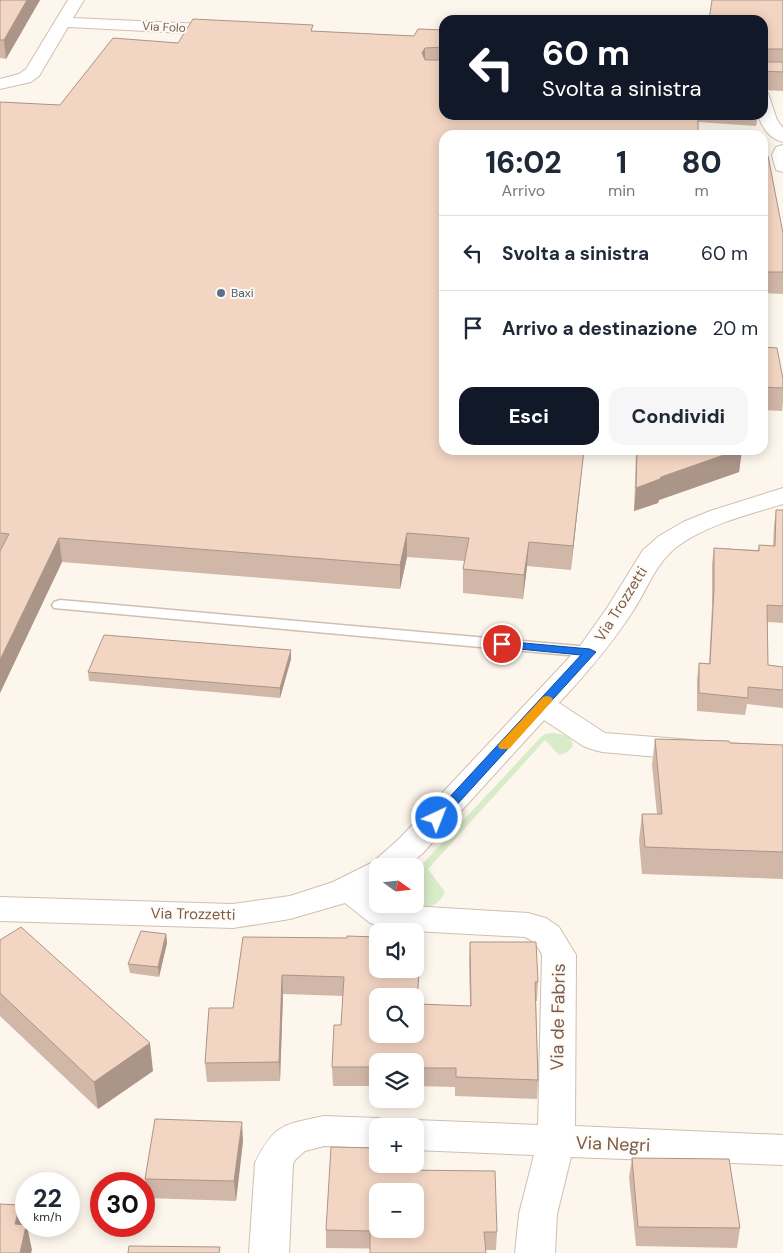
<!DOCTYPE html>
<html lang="it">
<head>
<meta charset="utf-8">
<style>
  :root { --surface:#fff; --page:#f6f6f7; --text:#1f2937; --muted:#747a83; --line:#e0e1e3; --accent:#111827 }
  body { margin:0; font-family:"DM Sans",sans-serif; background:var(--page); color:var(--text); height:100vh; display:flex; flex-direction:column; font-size:19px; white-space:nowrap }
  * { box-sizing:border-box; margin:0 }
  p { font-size:16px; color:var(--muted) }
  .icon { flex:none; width:28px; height:28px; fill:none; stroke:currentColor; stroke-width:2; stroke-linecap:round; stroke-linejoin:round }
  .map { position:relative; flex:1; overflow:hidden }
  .drawer { position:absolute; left:439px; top:130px; width:329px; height:325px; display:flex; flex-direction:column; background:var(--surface); border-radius:15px; box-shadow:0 2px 12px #0003 }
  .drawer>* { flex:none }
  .hud { position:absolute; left:439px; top:15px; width:329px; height:105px; border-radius:15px; box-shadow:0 2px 12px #0003; background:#111827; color:#fff; overflow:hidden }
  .needle { width:32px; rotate:105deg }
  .fabs { position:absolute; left:369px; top:858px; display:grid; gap:10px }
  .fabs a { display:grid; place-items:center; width:55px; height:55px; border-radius:10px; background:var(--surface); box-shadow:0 2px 12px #0003; font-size:25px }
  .speed { position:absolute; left:15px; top:1172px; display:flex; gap:10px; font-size:25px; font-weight:700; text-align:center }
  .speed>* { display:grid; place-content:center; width:65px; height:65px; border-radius:50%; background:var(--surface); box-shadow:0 2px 12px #0003; line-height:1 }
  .speed small { font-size:12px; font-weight:400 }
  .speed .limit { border:8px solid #d22; background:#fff; color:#111 }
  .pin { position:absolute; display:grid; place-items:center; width:42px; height:42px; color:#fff; margin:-21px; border:2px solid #fff; border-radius:50%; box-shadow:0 1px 5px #0007 }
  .me { position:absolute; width:55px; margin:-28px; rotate:43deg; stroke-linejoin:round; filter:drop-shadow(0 0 4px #0008) }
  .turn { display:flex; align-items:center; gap:18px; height:105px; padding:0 20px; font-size:22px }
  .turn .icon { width:65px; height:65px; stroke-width:2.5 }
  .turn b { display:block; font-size:35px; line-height:42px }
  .eta { display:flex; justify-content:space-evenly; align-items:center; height:85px; text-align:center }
  .eta b { font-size:30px; font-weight:800; line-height:35px }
  .primary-button { display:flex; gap:10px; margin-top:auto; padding:10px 20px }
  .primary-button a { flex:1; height:58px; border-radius:15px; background:var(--accent); color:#fff; font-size:20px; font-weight:800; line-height:58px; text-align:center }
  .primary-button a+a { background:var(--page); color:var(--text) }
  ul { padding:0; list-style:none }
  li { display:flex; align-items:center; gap:15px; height:75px; padding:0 20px; border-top:1px solid var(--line) }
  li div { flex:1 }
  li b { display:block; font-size:19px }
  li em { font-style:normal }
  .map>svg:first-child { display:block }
  .green { fill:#d8ecc9 }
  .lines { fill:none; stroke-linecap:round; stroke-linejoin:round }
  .lane-casing { stroke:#d1beb0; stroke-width:3 }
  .street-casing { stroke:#d1beb0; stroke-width:2 }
  .lane { fill:#fff; fill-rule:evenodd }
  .street { fill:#fff; fill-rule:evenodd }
  .wall { fill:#d1b7a8 }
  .shaded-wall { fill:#aa9588 }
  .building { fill:#f3d5c3; stroke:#aa9588; fill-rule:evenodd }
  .route { fill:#1a73e8; stroke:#114b97 }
  .slow { fill:#f59e0b }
  .service-dot { fill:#5c6f8a; stroke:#fffaf3; stroke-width:2 }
  .labels { text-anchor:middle; stroke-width:4; stroke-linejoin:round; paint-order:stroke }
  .far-street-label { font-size:12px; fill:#7a5c4d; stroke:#fffaf3 }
  .far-service-label { font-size:12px; fill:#4e5e75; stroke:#fffaf3; text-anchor:start }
  .street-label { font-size:15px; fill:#7a5c4d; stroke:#fffaf3 }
  .near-street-label { font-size:18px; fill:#7a5c4d; stroke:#fffaf3 }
</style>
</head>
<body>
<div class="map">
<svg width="783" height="1253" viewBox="0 0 783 1253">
  <rect width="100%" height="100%" fill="#fdf6ec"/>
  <path class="green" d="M553,733C562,734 572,735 573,746L566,753L559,755L545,740L428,869L445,892C439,907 420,913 405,904H415V872L540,738L545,734Z"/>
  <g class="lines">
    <g class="lane-casing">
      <path id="lane" d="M60,600L590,647L596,648L598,652L596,656L590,657L54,608L52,605L54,602Z"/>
    </g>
    <g class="street-casing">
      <path id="street" d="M68,0H84L73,18L225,25L231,27L233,30L231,33L225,35L68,27L39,76L31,82L0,89V79L19,74L26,69Z
        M762,92L768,93L777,120L783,128V142C770,139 762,128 758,115H762Z
        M783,145V172L776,170L772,155L776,147Z
        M783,488V504C748,515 708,524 678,546C656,562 647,590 633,611C611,645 586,674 559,703L605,733L692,740L703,743L707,750L703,757L692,760L602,752L591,749L583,746L544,720L422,854L407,866H378V887L373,890L378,894V904L528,913L546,918L559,927L576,955L575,1126L783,1135V1165L571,1157L557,1214L555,1253H515L519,1214L534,1155L415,1150V1126H401L415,1120L538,1125L542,955C538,946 534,941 525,937L394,930L370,923L345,903L290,919L233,928L0,921V897L233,904L290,896L333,882L373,862L400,838L580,646L607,608L643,550L659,536L683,522L710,511Z
        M324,1116L378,1118L391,1122L393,1126H378V1148L324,1146L305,1151L295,1160L293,1164L289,1253H249L255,1163C275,1123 283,1125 324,1116Z"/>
    </g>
    <use href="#lane" class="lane"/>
    <use href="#street" class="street"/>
  </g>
  <path class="wall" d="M0,0H40L6,59L0,58Z
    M783,0V91L762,90V20Z
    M444,30V115H758L756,126L698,122L444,135V450H584L571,570L527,566L523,599L463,593V569L465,561L407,557L400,589L62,562L0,693V102L60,105L178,43L314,31L414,36Z
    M762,156L783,233V294L762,293Z
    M762,347L783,379V401L782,411L762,410Z
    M636,450H742L739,472L659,500L658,503L634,511Z
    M776,510H783V623L767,622L768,665L783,667V708L747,704L745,715L697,711V680L699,663H709L712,605V564L714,548L758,550L759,545L773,546L774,526Z
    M291,659L280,698L89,681L88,672Z
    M655,739L783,745V879L642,874L639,840L642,814H657L652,765Z
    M166,934L167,943L159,977L130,973L128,964Z
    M243,937L420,958L417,1004L470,1006L469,960L470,942L538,982L537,1001H536L538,1080L537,1099L455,1096V1087L415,1086V1061H378V1086H333L332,1067L341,1025L343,996L283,994L280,1081L207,1082L205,1063L233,1008Z
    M0,940L153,1071L98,1109L0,1016Z
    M243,1141L236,1201L147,1198L145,1179Z
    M632,1158L740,1228L737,1248L636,1246L629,1177Z
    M401,1170L497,1232L496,1250L326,1248V1230Z"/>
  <path class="shaded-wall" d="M27,0H40L6,59L4,40Z
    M425,48V66L422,53Z
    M584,450L571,570L573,546Z
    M738,450H742L739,472L659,500L658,503L634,511L636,488L661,477Z
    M407,533V557L400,589V565Z
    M59,538L62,562L0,693V660Z
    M529,542L527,566L523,599L524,575Z
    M291,650V659L280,698V688Z
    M166,934L167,943L159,977L158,967Z
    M282,975L283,994L280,1081L279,1062Z
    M150,1043L153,1071L98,1109L94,1082Z
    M242,1122L243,1141L236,1201L234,1181Z
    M20,1205L24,1230L15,1224Z
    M26,1226H27L32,1250L31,1253H20Z"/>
  <path class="building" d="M0,0H27L4,40H0Z
    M712,0H783V49H763V62H783V72L762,71V20H709Z
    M193,19L313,25L311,31L414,36L418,29L444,30V47L425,48L422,53L425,60H444V115H698V135H444V450H584L573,546L529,542L524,575L463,569L469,538L407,533L400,565L59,538L0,660V551L9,534L0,533V102L60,105L113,38L178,43Z
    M762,156H768L783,233V272H762Z
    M762,347L777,348L783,379V388L762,387Z
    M637,450H738L661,477L660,479L636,488Z
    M776,510H783V606L767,605L768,665L783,667V690L748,687V698L699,693V663L710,664L714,588V548L759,551V545L775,546Z
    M104,635L291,650L280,688L88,672Z
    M655,739L729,741L730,743L783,745V852L645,847L642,814H662Z
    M21,927L150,1043L94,1082L0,993V940Z
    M141,931L166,934L158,967L128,964Z
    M347,936L378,937V969H415V939H421L417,1004L471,1006L470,942H536L538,982H535L538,1080L456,1077V1068H415V1061H378V1067H332L334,1025H341L344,977L282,975L279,1062L205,1063L209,1008H233L243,937L347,938ZM378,996H415V1034H378Z
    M155,1119L242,1122L234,1181L145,1179Z
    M331,1147L378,1148V1164H401V1170L495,1171L497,1232H484L486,1253H370V1231L326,1230ZM378,1191H415V1229H378Z
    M632,1158L729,1159L740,1228L638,1227Z
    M0,1204L20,1205L15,1224L26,1225V1226L20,1253H0Z
    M129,1246L220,1247L219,1253H128Z"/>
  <path class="route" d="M502,641L590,649L596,652L442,821H433L431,818L433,815L581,655L498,647L496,644L498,642Z"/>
  <path class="slow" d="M547,696L551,697L553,700L551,702L509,749H500L498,746L500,743L543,697Z"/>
  <circle class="service-dot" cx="221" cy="293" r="5"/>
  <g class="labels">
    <g class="far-street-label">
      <text transform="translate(164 27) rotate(3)" y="4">Via Folo</text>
    </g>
    <g class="far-service-label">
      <text x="231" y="297">Baxi</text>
    </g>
    <g class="street-label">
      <text transform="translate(621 604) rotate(-58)" y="5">Via Trozzetti</text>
      <text transform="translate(193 914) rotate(1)" y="5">Via Trozzetti</text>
    </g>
    <g class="near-street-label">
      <text transform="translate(558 1017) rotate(-89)" y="6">Via de Fabris</text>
      <text transform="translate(613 1144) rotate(2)" y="6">Via Negri</text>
    </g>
  </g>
</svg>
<div class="fabs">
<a><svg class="needle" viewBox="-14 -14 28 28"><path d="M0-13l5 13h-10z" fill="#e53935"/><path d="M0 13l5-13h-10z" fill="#747a83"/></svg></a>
<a><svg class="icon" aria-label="sound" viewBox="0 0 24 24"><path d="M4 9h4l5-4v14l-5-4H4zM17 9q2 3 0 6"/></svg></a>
<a><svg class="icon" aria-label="search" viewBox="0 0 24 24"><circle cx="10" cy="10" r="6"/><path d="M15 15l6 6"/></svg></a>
<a><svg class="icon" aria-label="layers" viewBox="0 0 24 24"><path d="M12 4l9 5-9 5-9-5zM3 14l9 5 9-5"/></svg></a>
<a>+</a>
<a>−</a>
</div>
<div class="speed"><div>22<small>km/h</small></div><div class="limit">30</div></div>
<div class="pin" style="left:502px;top:644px;background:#d93025"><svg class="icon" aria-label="arrive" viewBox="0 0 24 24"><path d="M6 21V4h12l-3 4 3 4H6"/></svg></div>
<svg class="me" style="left:437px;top:818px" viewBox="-20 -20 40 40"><circle r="17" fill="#1a73e8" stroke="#fff" stroke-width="3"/><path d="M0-11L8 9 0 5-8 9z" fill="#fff"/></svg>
<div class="hud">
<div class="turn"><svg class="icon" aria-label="left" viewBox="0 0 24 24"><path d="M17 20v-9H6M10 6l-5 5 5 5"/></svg><div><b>60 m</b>Svolta a sinistra</div></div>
</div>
<section class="drawer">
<div class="eta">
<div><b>16:02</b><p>Arrivo</p></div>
<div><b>1</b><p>min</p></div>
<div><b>80</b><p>m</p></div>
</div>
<ul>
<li><svg class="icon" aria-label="left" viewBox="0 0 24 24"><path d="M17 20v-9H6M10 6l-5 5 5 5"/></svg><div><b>Svolta a sinistra</b></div><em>60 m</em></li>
<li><svg class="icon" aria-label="arrive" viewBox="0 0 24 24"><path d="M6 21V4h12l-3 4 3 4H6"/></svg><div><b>Arrivo a destinazione</b></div><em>20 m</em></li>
</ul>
<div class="primary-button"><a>Esci</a><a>Condividi</a></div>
</section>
</div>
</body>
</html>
